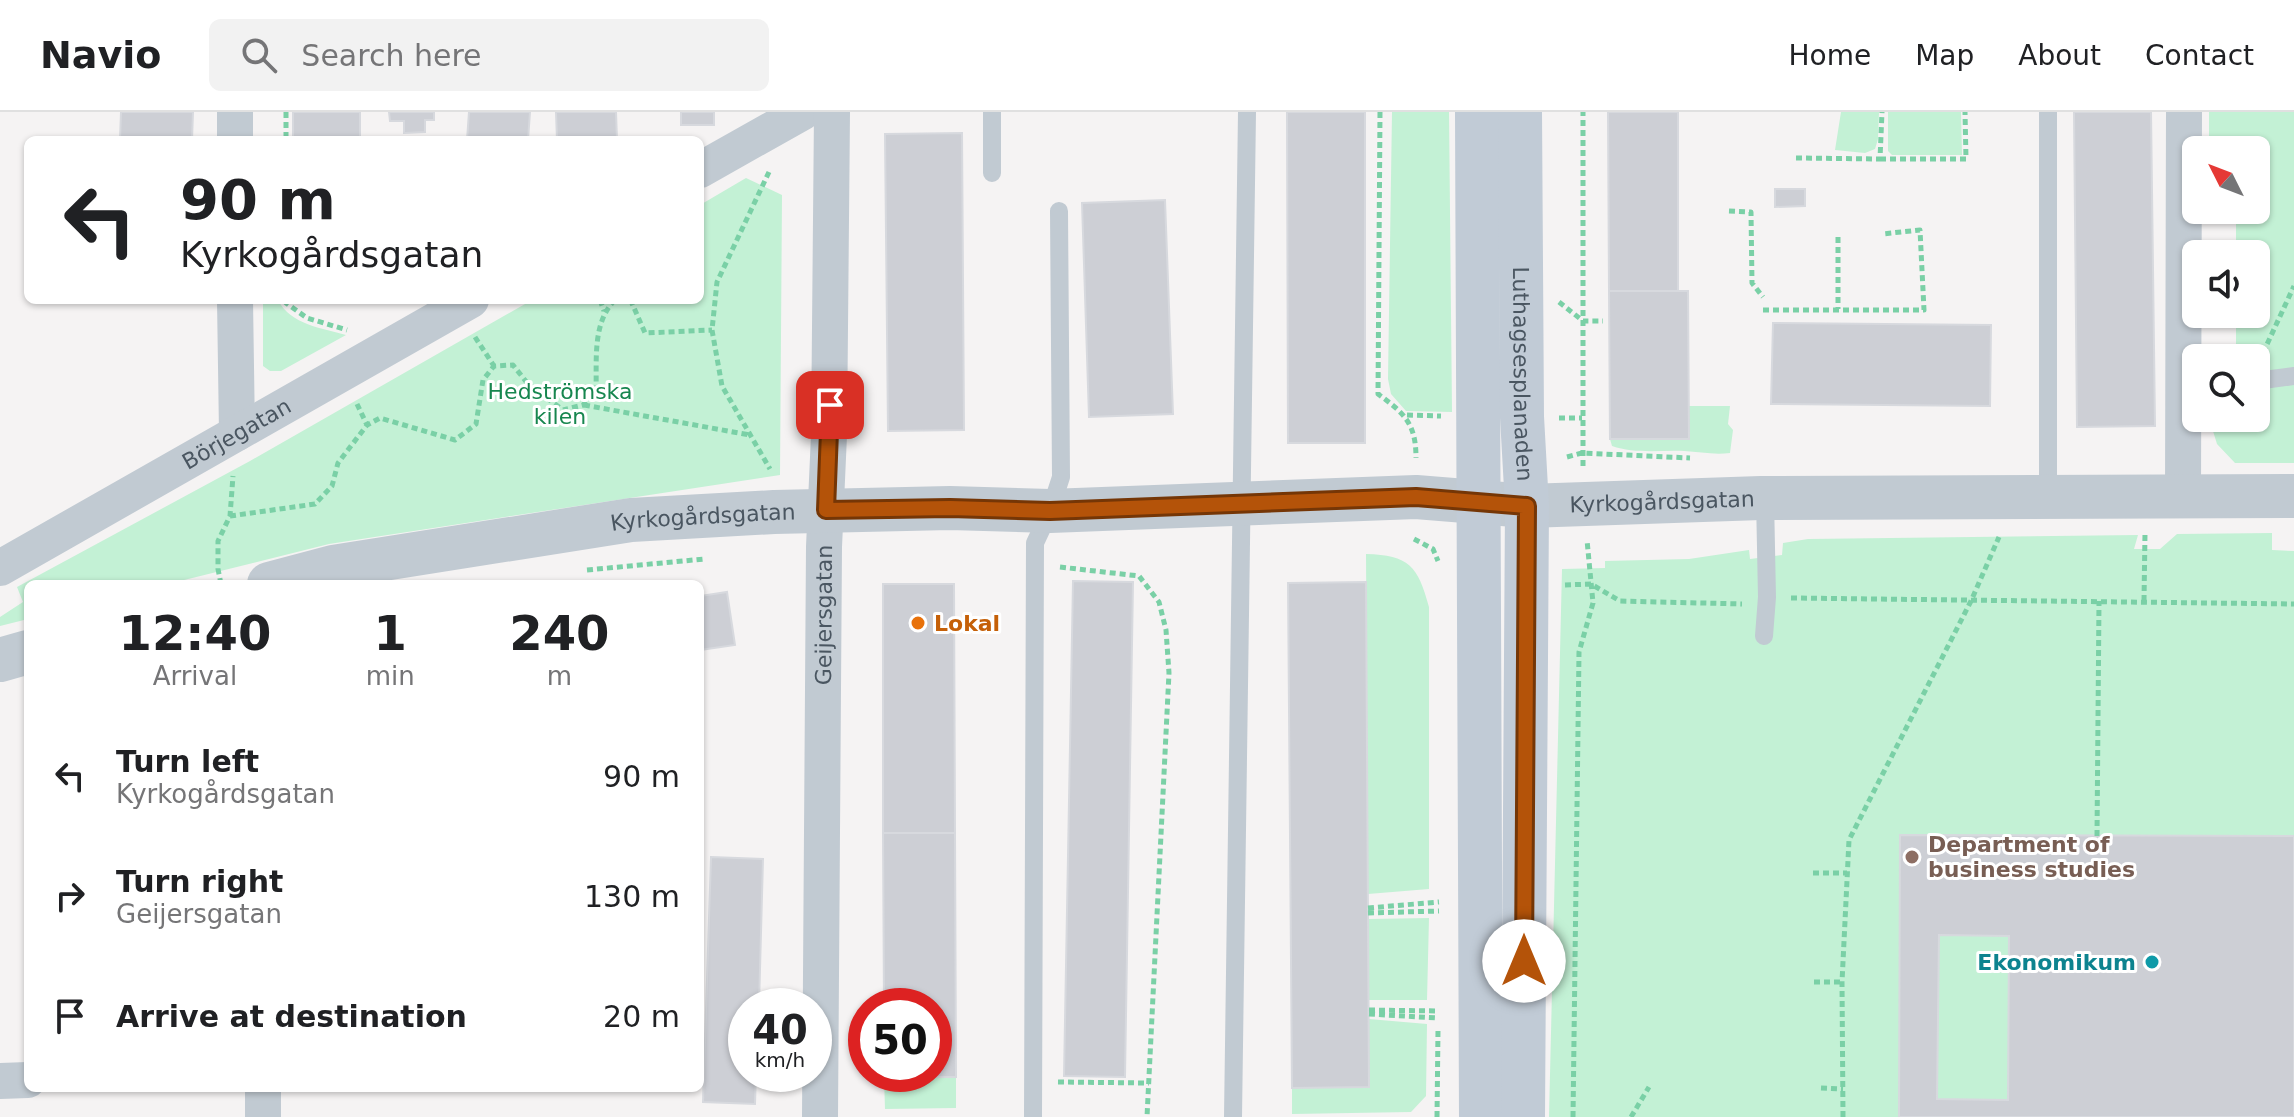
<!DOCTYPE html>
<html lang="en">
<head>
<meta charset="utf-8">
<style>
  :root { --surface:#fff; --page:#f2f2f2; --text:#202124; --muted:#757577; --line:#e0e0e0 }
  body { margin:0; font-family:"DejaVu Sans",sans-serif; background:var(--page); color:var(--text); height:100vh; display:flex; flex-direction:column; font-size:30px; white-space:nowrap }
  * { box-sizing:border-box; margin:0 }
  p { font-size:26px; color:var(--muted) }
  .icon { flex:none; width:44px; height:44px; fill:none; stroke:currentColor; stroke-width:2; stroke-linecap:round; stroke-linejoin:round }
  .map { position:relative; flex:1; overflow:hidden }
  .panel { position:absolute; left:24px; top:468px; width:680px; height:512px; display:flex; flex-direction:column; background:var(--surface); border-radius:12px; box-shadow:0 2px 6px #0004 }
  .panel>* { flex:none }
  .guide { position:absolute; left:24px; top:24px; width:680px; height:168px; border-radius:12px; box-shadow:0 2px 6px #0004; background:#fff; color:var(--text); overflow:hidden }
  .needle { width:52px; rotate:312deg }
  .buttons { position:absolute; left:2182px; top:24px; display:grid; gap:16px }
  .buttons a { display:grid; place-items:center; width:88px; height:88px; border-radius:12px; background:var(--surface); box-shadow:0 2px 6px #0004; font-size:40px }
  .speed { position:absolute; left:728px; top:876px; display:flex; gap:16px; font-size:40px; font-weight:700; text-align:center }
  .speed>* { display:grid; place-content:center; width:104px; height:104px; border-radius:50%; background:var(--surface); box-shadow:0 2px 6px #0004; line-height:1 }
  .speed small { font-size:20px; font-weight:400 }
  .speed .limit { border:12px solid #d22; background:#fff; color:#111 }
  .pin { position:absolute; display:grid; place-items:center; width:68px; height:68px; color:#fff; margin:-34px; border-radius:16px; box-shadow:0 4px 12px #0006 }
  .me { position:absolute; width:88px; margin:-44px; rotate:0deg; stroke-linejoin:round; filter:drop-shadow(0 0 6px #0008) }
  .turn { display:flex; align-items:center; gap:28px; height:168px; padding:0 24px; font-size:36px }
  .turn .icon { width:104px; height:104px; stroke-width:2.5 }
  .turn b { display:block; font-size:56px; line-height:68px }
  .eta { display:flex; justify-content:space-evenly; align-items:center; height:136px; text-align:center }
  .eta b { font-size:48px; font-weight:800; line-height:56px }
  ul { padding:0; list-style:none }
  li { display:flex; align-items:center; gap:24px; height:120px; padding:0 24px }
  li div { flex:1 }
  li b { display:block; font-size:30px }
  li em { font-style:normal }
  header { display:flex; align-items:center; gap:48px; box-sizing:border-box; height:112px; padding:0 40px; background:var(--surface); border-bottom:2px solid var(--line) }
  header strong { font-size:38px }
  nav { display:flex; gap:44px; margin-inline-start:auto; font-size:28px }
  .search { width:560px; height:72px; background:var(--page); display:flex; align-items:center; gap:20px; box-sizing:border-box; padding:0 28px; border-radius:12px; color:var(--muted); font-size:30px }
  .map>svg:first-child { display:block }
  .green { fill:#c3f1d5 }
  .building { fill:#cdcfd5; stroke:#d7d9de; stroke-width:2; fill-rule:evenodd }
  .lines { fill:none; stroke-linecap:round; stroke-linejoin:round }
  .path { stroke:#7ad0a6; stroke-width:5; stroke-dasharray:6 4; stroke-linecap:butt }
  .service { stroke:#c1cad2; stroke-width:18 }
  .minor { stroke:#c1cad2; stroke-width:36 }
  .tertiary { stroke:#c1cad2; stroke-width:44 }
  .secondary { stroke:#c1cbd6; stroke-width:44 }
  .route-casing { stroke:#753606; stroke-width:20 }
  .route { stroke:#b45309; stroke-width:14 }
  .food-dot { fill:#e8710a; stroke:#fff; stroke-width:3 }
  .education-dot { fill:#8d6e63; stroke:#fff; stroke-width:3 }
  .culture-dot { fill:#0f9aa8; stroke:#fff; stroke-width:3 }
  .labels { text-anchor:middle; stroke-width:6; stroke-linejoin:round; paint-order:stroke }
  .street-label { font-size:22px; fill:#4a5661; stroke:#fff }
  .park-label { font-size:22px; fill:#17864f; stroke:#fff }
  .food-label { font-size:22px; font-weight:bold; fill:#c56008; stroke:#fff; text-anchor:start }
  .education-label { font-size:22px; font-weight:bold; fill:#785e54; stroke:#fff; text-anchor:start }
  .culture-label { font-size:22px; font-weight:bold; fill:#0d838f; stroke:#fff; text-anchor:end }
</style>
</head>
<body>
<header>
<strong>Navio</strong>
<div class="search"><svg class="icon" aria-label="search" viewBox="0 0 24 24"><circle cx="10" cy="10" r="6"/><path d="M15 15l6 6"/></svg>Search here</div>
<nav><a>Home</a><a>Map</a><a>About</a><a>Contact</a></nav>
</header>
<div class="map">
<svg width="2294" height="1005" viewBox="0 0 2294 1005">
  <rect width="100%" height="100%" fill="#f5f3f3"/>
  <path class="green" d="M1392,0H1449L1452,300L1406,299L1391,282L1388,267Z
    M1841,0H1879L1878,27L1875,37L1865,41L1835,38Z
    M1888,0H1961L1962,43H1892L1888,39Z
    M2209,0H2294V351H2235L2217,332L2209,306H2256V246H2236V202H2256V142H2236V98H2256V38H2236V27H2209Z
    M746,66L782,83L780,363L329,432L168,472H28V507L0,514V505L23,490L17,475L250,349L532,188H700V93Z
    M263,188H278C291,213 322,216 346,223L281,259H270L263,254Z
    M1688,294H1730L1728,312L1733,318L1730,341C1714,343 1700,340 1684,339C1661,338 1634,342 1612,334L1610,327H1688Z
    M2272,421V438L2294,439V1005H1549L1562,457L1605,456V449L1689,447L1749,438L1750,447L1782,443L1783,431L1808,427L2138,423L2134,437H2160L2177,422Z
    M1366,442C1409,443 1418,454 1429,495V777L1368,782Z
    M1429,806L1427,888H1369L1368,807Z
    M1369,907L1427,912L1426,984L1411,1000L1292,1002V976L1369,975Z
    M884,965H956V996L885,997Z"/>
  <path class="building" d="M121,0H193L192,28H120Z
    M293,0H360V28H293Z
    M389,0H434V8H425V20L404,21V9H390Z
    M469,0H530L528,28H467Z
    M556,0H616L617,28H557Z
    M681,0H714V13H681Z
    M1287,0H1365V331H1288Z
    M1608,0H1678V179H1609Z
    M2074,0H2151L2155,314L2077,315Z
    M962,21L964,318L888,319L885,22Z
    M1775,77H1805V94L1775,95Z
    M1165,88L1173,302L1089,305L1082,91Z
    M1609,179H1688L1689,327H1610Z
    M1773,211L1991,213L1990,294L1771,292Z
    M1073,469L1133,470L1125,965L1064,964Z
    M1366,470L1369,975L1292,976L1288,471Z
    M883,472H954L955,721H883Z
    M727,480L735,533L700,538V484Z
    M883,721H955L956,965H884V962H934V894H884Z
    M1900,723L2294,724V1005H1899ZM1939,823L2009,824L2008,988L1937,987Z
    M711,745L763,747L759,894H746V962H756L755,992L703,990Z"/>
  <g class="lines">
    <path class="path" d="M286,0V28
      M1380,0L1378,282C1404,301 1416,311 1416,346
      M1796,46L1880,47L1882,0
      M1880,47H1966L1965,0
      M769,60L717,170L712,218L722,274L770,357
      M1729,99L1751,100L1752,171L1763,185
      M1838,125V197
      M286,188V191L307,206L347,218
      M600,188L604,199
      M1559,190L1583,209H1603
      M1763,198H1924L1920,118L1882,122
      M475,225L494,254
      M2263,241L2294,174
      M357,292L367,313
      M584,293L750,323
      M1407,303L1441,304
      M1559,306H1582
      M1567,345L1582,341L1690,346
      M1583,354V0
      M230,404L315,392L332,374L338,351L367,313L380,306L455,328L476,312L483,268L494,254L513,253L528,272L563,298L583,293L596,279C597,249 592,212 614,189H631L645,221L712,218
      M1414,427L1433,437L1438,449
      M1060,455L1139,464L1159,490L1166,518L1169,561L1147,1005
      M587,458L704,447
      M221,472L218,457V429L230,404L233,364
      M1565,473L1591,472L1620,489L1742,492
      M1791,486L2294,492
      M2144,489L2145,421
      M2097,724L2099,489
      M1813,761H1847
      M1368,796L1439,790
      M1368,801L1439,799
      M1814,870H1841
      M1369,898L1438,899
      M1369,902L1438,906
      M1058,970L1149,971
      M1821,976L1843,977
      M1437,1005L1438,918
      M1573,1005L1579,540L1593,491L1587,428
      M1631,1005L1649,975
      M1843,1005L1842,870L1849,728L1971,489L1999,425"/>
    <path class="service" d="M992,0V61
      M2256,269L2294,264
      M2048,384V0
      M1764,524L1767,485L1765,386
      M1033,1005L1035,431L1050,399L1061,365L1059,99
      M1233,1005L1247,0"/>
    <g class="minor">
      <path d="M235,0V28"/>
      <path d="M700,58L803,0"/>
      <path d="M235,188L237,321"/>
      <path d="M2183,385L2184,0"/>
      <path id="s1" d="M0,456L471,188"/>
      <path d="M0,969L28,968"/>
      <path d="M263,1005V976"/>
      <path id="s2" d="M820,1005L824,435L829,323L832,0"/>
    </g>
    <g class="tertiary">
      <path id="s3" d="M269,472L333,455L631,408L774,400L950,396L1050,399L1416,385L1527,394L1761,386L2294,384"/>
      <path d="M0,548L28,540"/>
    </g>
    <g class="secondary">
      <path d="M1477,0L1481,1005"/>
      <path id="s4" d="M1520,0L1522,305L1527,394L1523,1005"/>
    </g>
  </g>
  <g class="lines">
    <g class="route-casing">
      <path id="route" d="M830,293L826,398L950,396L1050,399L1416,385L1527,394L1524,849"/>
    </g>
    <use href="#route" class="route"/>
  </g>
  <circle class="food-dot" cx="918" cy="511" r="8"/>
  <circle class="education-dot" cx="1912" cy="745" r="8"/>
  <circle class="culture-dot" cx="2152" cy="850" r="8"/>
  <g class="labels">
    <g class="street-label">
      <text dy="8" stroke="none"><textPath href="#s4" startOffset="262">Luthagsesplanaden</textPath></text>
      <text dy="8" stroke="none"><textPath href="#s1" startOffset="272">Börjegatan</textPath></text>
      <text dy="8" stroke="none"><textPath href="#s3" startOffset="1400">Kyrkogårdsgatan</textPath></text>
      <text dy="8" stroke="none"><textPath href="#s3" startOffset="440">Kyrkogårdsgatan</textPath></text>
      <text dy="8" stroke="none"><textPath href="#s2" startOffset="502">Geijersgatan</textPath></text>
    </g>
    <g class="park-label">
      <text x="560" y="287">Hedströmska<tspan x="560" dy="25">kilen</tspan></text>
    </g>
    <g class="food-label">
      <text x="934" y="519">Lokal</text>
    </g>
    <g class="education-label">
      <text x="1928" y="740">Department of<tspan x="1928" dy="25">business studies</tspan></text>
    </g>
    <g class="culture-label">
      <text x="2136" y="858">Ekonomikum</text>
    </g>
  </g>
</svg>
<div class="buttons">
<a><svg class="needle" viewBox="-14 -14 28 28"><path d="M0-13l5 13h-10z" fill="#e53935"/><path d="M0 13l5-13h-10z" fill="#757577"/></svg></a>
<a><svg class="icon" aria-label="sound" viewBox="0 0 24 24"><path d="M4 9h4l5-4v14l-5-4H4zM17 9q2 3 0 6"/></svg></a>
<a><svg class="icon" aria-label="search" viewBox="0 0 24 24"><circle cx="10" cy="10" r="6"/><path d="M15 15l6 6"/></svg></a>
</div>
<div class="speed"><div>40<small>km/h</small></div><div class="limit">50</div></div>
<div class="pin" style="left:830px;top:293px;background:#d93025"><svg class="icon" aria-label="arrive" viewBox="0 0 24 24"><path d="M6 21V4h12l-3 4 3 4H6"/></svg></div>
<svg class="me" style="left:1524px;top:849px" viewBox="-20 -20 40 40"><circle r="19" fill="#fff"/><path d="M0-13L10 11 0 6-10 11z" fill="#b45309"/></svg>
<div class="guide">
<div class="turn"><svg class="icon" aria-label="left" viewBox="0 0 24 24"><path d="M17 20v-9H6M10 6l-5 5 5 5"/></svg><div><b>90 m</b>Kyrkogårdsgatan</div></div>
</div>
<section class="panel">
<div class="eta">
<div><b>12:40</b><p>Arrival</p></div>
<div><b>1</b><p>min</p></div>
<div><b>240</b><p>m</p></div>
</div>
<ul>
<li><svg class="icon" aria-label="left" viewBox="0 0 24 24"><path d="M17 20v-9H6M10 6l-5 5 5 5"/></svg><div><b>Turn left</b><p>Kyrkogårdsgatan</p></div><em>90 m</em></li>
<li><svg class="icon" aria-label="right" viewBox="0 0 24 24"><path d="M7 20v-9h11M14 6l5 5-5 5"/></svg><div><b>Turn right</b><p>Geijersgatan</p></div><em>130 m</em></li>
<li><svg class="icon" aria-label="arrive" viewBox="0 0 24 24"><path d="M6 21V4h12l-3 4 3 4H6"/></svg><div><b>Arrive at destination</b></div><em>20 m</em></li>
</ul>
</section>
</div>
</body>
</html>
